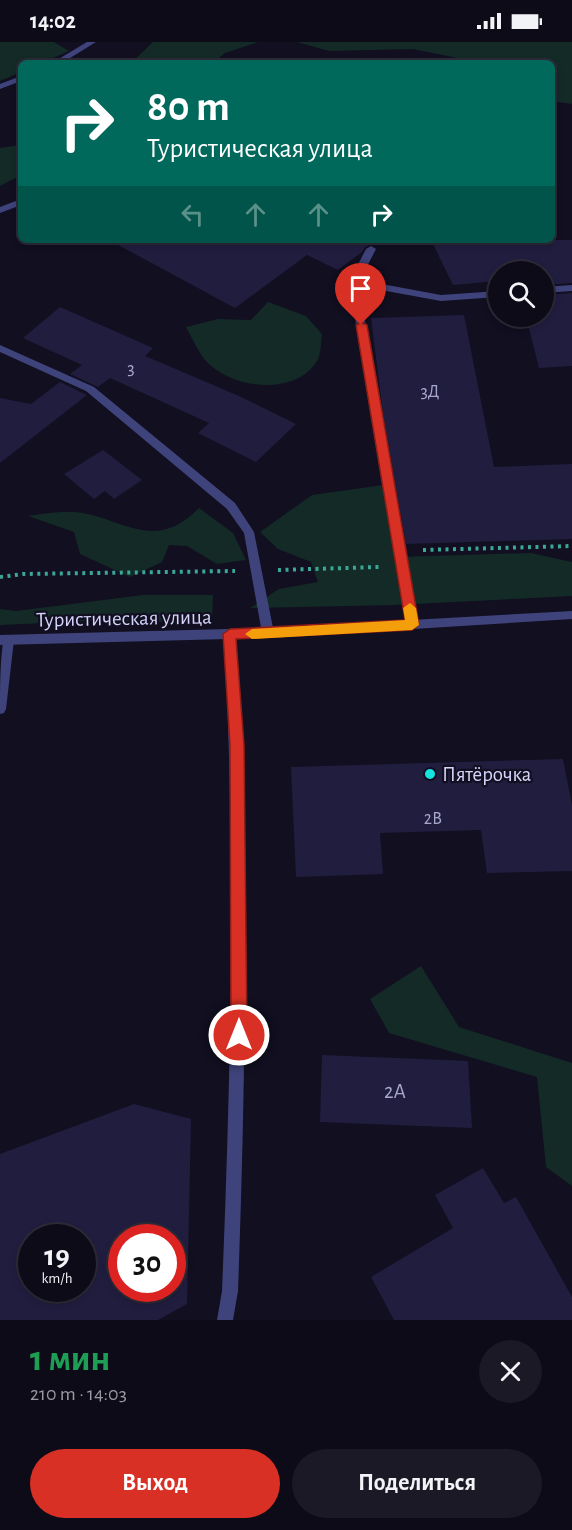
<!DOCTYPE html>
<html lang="ru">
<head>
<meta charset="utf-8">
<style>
  :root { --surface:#0d0b18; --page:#1b1925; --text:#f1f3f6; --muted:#9a9ba2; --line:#2d2b37; --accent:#d93025 }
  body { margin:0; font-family:"Alegreya Sans",sans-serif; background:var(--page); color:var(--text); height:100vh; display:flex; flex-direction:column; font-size:22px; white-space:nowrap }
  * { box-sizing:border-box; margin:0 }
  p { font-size:20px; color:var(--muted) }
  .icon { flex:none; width:33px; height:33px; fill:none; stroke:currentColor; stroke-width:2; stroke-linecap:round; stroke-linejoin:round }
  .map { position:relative; height:1278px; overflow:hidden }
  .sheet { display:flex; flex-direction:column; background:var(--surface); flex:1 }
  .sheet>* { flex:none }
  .banner { position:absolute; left:18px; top:18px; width:537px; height:183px; border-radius:9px; box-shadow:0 3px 9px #0003,0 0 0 2px var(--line); background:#00695c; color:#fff; overflow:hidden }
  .tools { position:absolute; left:488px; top:219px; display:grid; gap:12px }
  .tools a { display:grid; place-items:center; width:66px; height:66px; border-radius:50%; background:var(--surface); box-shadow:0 3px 9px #0003,0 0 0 2px var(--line); font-size:30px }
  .speed { position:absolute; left:18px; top:1182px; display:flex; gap:12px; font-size:30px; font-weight:700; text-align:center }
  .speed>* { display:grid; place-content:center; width:78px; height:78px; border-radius:50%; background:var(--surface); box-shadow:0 3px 9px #0003,0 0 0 2px var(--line); line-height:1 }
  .speed small { font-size:15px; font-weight:400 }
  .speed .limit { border:9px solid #d22; background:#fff; color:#111 }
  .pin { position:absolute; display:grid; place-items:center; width:51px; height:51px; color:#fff; margin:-62px -26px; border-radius:50% 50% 50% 0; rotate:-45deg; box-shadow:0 0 6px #0007 }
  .pin .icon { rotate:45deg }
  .me { position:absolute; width:66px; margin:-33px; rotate:0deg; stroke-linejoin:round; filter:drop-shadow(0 0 4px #0008) }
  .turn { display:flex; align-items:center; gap:21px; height:126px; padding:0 30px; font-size:27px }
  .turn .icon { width:78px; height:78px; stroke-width:2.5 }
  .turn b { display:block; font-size:42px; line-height:51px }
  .lanes { display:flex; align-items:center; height:57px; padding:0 30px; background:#0003; justify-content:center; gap:30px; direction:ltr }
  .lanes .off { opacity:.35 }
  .round { display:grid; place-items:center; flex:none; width:63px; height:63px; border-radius:32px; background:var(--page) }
  .overview { display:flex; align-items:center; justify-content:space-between; height:102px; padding:0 30px }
  h1 { font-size:36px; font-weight:700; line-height:45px; color:#1e9e55 }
  .action { display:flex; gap:12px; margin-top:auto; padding:12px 30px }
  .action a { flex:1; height:69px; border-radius:36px; background:var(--accent); color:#fff; font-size:24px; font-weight:700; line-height:69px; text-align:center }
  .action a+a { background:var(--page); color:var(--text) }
  .status { display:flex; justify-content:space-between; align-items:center; height:42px; padding:0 30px; background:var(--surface); direction:ltr }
  .status svg { height:16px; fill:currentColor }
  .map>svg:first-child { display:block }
  .green { fill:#132a27 }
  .building { fill:#211d3f; fill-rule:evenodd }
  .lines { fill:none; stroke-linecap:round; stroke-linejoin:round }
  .path { stroke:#3ba796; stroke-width:4; stroke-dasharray:3 4.5; stroke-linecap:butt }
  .service { fill:#3f437b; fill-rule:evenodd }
  .minor { fill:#3f437b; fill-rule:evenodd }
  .tertiary { fill:#3f437b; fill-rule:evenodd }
  .route { fill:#d93025; stroke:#8d1f18; stroke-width:1.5 }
  .slow { fill:#f59e0b }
  .poi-dot { fill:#17e2e2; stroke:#110f20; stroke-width:2 }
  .labels { text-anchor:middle; stroke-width:4.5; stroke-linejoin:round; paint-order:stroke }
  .number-label { font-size:18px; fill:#a7a6cb }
  .street-label { font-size:21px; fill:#d4d3fa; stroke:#110f20 }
  .poi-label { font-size:21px; fill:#d4d3fa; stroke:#110f20; text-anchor:start }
  .near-number-label { font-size:21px; fill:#a7a6cb }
</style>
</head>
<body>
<div class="status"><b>14:02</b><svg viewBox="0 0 49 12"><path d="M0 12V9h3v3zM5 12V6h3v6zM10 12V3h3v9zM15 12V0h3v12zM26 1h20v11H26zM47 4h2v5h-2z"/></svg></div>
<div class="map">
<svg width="572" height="1278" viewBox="0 0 572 1278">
  <rect width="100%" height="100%" fill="#110f20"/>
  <path class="green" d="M0,0H54L69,9L42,21H21V30L0,39Z
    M153,0H258L225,11L213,21H135L134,18Z
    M297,0H572V62L552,59V21H468L462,17L413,7L329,9Z
    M21,103V133L0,144V106Z
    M268,260L306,274L322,292C321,299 321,313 317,319C295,355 230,347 205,318C198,309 192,296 186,285L218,277L251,278Z
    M383,443L396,515L531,511L572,520V554L394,563L250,566L279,547L318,540L311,520L278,507L260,490L312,453Z
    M199,466L233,491L246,518L217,522L187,504L169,503L162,520L130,535L80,512L74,490L28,474C47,471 68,467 88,472C132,483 158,507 199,466Z
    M143,553H213L212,580L92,579L0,583V567L16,569Z
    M421,924L459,985L572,1021V1144L546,1125L537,1035L389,991L370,957Z"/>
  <path class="building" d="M109,198H378L365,205L362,210L338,228L307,213L235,266Z
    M431,198H572V241L543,243V230H498V239L453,243Z
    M572,251V324L539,326L526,274H543V253Z
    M60,265L153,306L145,314L239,354L296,382L256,420L198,391L209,381L110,336L98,345L70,332L82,323L23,296Z
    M464,273L494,425L572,422V497L406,502L383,371L371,276Z
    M60,340L87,353L0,421V356L31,362Z
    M103,408L142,438L114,457L105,449L94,457L64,432Z
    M563,717L572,763V829L487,831L481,788L380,791L383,832L296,835L291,725Z
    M322,1013L468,1019L472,1086L320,1080Z
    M134,1062L191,1077L187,1262L158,1278H0V1112ZM32,1196H82V1246H32ZM122,1196H172V1246H122Z
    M483,1126L504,1161L516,1155L572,1255V1278H394L371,1235L453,1186L435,1153Z"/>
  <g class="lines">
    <path class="path" d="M423,508L572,504
      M278,528L379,525
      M0,535L23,532L235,529"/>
    <path class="service" d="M87,0H96L62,21H52Z
      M21,34V39L0,47V42Z
      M21,157V163L0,171V165Z
      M572,243V249L543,251V245Z
      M498,249V255L441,259L436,256L441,253Z
      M0,303L94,345L235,461L254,490L274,591L272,594L268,596L262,591L244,491L227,467L86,349L0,310Z
      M8,593L12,595L14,598L6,667L4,671L0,672C0,650 0,615 4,595Z"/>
    <path class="minor" d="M371,204L376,207L360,238L441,253L446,256L441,259L359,244L418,583L412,588L406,583L349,240L366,207Z
      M230,587L236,592C249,811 246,1030 238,1249L233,1278H217L222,1249C231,1030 236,811 224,592Z"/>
    <path class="tertiary" d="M572,569V577L268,596L0,603V593L268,586Z"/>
  </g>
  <path class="route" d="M361,280L367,283L419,583L412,588L236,597L244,703L247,993L245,999L239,1001L233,999L231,993L230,703L223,592L230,587L405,578L356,283Z"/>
  <path class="slow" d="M410,561L416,566L419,583L412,588L252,597L245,592L252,587L405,578L403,566Z"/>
  <circle class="poi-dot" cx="430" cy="732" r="6"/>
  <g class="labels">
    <g class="number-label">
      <text x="131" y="332">3</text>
      <text x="430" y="355">3Д</text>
      <text x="433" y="782">2В</text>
    </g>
    <g class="street-label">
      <text transform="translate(124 576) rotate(-1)" y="7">Туристическая улица</text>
    </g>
    <g class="poi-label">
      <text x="442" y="739">Пятёрочка</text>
    </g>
    <g class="near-number-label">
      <text x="395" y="1056">2А</text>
    </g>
  </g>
</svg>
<div class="tools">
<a><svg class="icon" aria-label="search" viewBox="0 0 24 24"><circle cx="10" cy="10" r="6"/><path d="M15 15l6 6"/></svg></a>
</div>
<div class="speed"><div>19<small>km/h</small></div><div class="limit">30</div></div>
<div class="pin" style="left:361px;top:283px;background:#d93025"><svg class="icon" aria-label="arrive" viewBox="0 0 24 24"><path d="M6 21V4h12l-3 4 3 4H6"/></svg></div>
<svg class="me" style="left:239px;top:993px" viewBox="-20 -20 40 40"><circle r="17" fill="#d93025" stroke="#fff" stroke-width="3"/><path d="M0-11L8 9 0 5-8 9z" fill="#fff"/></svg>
<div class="banner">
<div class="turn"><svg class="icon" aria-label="right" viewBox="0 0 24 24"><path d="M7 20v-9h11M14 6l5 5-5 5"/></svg><div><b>80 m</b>Туристическая улица</div></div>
<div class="lanes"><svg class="icon off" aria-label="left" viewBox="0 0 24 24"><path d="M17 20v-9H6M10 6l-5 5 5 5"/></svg><svg class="icon off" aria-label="ahead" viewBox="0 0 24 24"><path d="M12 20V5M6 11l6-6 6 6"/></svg><svg class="icon off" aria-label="ahead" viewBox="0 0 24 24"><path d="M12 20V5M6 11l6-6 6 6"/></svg><svg class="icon" aria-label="right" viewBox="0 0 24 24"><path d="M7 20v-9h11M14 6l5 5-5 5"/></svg></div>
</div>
</div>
<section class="sheet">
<div class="overview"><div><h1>1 мин</h1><p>210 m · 14:03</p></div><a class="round"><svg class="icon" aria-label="close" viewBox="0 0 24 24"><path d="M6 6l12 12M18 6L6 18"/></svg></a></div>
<div class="action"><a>Выход</a><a>Поделиться</a></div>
</section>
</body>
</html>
